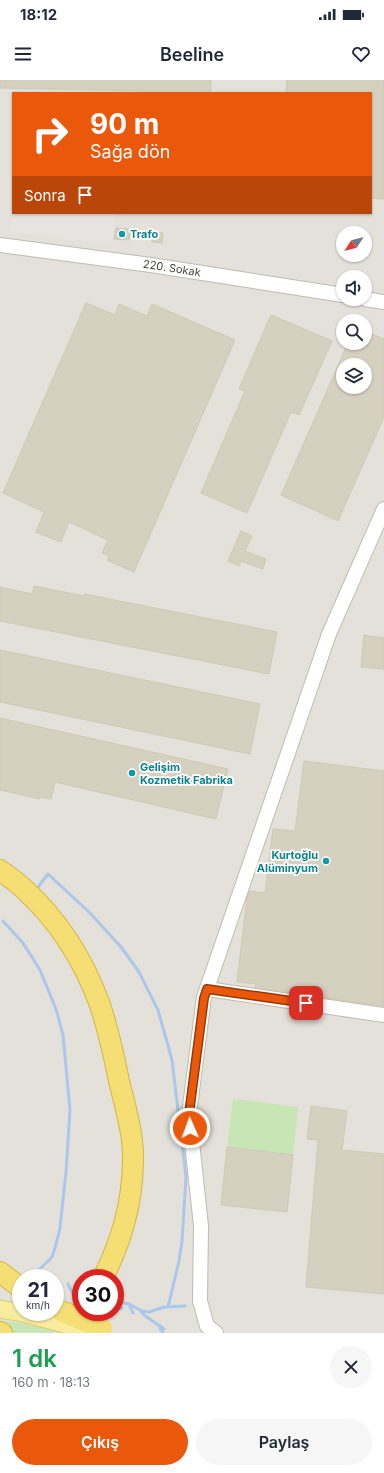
<!DOCTYPE html>
<html lang="tr">
<head>
<meta charset="utf-8">
<style>
  :root { --surface:#fff; --page:#f6f6f7; --text:#1f2937; --muted:#747a83; --accent:#ea580c }
  body { margin:0; font-family:Inter,sans-serif; background:var(--page); color:var(--text); height:100vh; display:flex; flex-direction:column; font-size:15px; white-space:nowrap }
  * { box-sizing:border-box; margin:0 }
  p { font-size:13px; color:var(--muted) }
  .icon { flex:none; width:22px; height:22px; fill:none; stroke:currentColor; stroke-width:2; stroke-linecap:round; stroke-linejoin:round }
  .map { position:relative; height:1253px; overflow:hidden }
  .panel { display:flex; flex-direction:column; background:var(--surface); flex:1 }
  .panel>* { flex:none }
  .banner { position:absolute; left:12px; top:12px; width:360px; height:122px; border-radius:0px; box-shadow:0 1px 3px #0004; background:#ea580c; color:#fff; overflow:hidden }
  .needle { width:26px; rotate:234deg }
  .buttons { position:absolute; left:336px; top:146px; display:grid; gap:8px }
  .buttons a { display:grid; place-items:center; width:36px; height:36px; border-radius:50%; background:var(--surface); box-shadow:0 1px 3px #0004; font-size:20px }
  .speed { position:absolute; left:12px; top:1189px; display:flex; gap:8px; font-size:20px; font-weight:700; text-align:center }
  .speed>* { display:grid; place-content:center; width:52px; height:52px; border-radius:50%; background:var(--surface); box-shadow:0 1px 3px #0004; line-height:1 }
  .speed small { font-size:10px; font-weight:400 }
  .speed .limit { border:6px solid #d22; background:#fff; color:#111 }
  .pin { position:absolute; display:grid; place-items:center; width:34px; height:34px; color:#fff; margin:-17px; border-radius:8px; box-shadow:0 2px 6px #0006 }
  .me { position:absolute; width:44px; margin:-22px; rotate:358deg; stroke-linejoin:round; filter:drop-shadow(0 0 3px #0008) }
  .turn { display:flex; align-items:center; gap:14px; height:84px; padding:0 12px; font-size:18px }
  .turn .icon { width:52px; height:52px; stroke-width:2.5 }
  .turn b { display:block; font-size:28px; line-height:34px }
  .then { display:flex; align-items:center; height:38px; padding:0 12px; background:#0003; gap:8px; font-size:15px }
  .round { display:grid; place-items:center; flex:none; width:42px; height:42px; border-radius:21px; background:var(--page) }
  .summary { display:flex; align-items:center; justify-content:space-between; height:68px; padding:0 12px }
  h1 { font-size:24px; font-weight:600; line-height:30px; color:#1e9e55 }
  .action { display:flex; gap:8px; margin-top:auto; padding:8px 12px }
  .action a { flex:1; height:46px; border-radius:24px; background:var(--accent); color:#fff; font-size:16px; font-weight:600; line-height:46px; text-align:center }
  .action a+a { background:var(--page); color:var(--text) }
  .status { display:flex; justify-content:space-between; align-items:center; height:28px; padding:0 20px; background:var(--surface); direction:ltr }
  .status svg { height:11px; fill:currentColor }
  header { display:flex; justify-content:space-between; align-items:center; height:52px; padding:0 12px; background:var(--surface); font-size:18px; font-weight:600 }
  .map>svg:first-child { display:block }
  .industrial { fill:#e4e1db; fill-rule:evenodd }
  .green { fill:#c8e5b5 }
  .parking { fill:#e6e4e1 }
  .lines { fill:none; stroke-linecap:round; stroke-linejoin:round }
  .stream { stroke:#aac7ec; stroke-width:3 }
  .building { fill:#d5d0c0; stroke:#cfc9b3; fill-rule:evenodd }
  .minor-casing { stroke:#bfbbad; stroke-width:16 }
  .major-casing { stroke:#ddcd6e; stroke-width:19 }
  .highway-casing { stroke:#d5b543; stroke-width:22 }
  .minor { stroke:#fff; stroke-width:14 }
  .major { stroke:#f8ec9e; stroke-width:17 }
  .highway { stroke:#f5de73; stroke-width:20 }
  .major-bridge-casing { stroke:#ddcd6e; stroke-width:19; stroke-linecap:butt }
  .highway-bridge-casing { stroke:#d5b543; stroke-width:22; stroke-linecap:butt }
  .major-bridge { stroke:#f8ec9e; stroke-width:17 }
  .highway-bridge { stroke:#f5de73; stroke-width:20 }
  .route-casing { stroke:#983908; stroke-width:10 }
  .route { stroke:#ea580c; stroke-width:7 }
  .culture-dot { fill:#0f9aa8; stroke:#fff; stroke-width:1.5 }
  .labels { text-anchor:middle; stroke-width:3.5; stroke-linejoin:round; paint-order:stroke }
  .culture-label { font-size:11px; font-weight:bold; fill:#0d838f; stroke:#fff; text-anchor:start }
  .street-label { font-size:11px; fill:#474438; stroke:#fff }
</style>
</head>
<body>
<div class="status"><b>18:12</b><svg viewBox="0 0 49 12"><path d="M0 12V9h3v3zM5 12V6h3v6zM10 12V3h3v9zM15 12V0h3v12zM26 1h20v11H26zM47 4h2v5h-2z"/></svg></div>
<header><svg class="icon" aria-label="menu" viewBox="0 0 24 24"><path d="M4 6h16M4 12h16M4 18h16"/></svg>Beeline<svg class="icon" aria-label="heart" viewBox="0 0 24 24"><path d="M12 20l-8-8c-3-5 5-10 8-4 3-6 11-1 8 4z"/></svg></header>
<div class="map">
<svg width="384" height="1253" viewBox="0 0 384 1253">
  <rect width="100%" height="100%" fill="#f4f2ea"/>
  <path class="industrial" d="M0,0H384V1253H0ZM13,13H371V133H13ZM343,153H365V175H343ZM343,197H365V219H343ZM343,241H365V263H343ZM343,285H365V307H343ZM21,1198H55V1232H21ZM81,1198H115V1232H81Z"/>
  <path class="green" d="M233,1019L298,1027L293,1075L227,1067Z
    M1,1241L26,1243L56,1250L54,1253H14L0,1244Z"/>
  <path class="parking" d="M13,118V133H116L112,164L11,152Z"/>
  <g class="lines">
    <path class="stream" d="M36,810L48,794L90,833L121,867L139,892L158,930L172,980L186,1097L182,1161L179,1181L168,1227
      M3,841L23,863L40,890L56,929L63,955L70,1030L66,1092L60,1148L55,1168L52,1177L40,1189L26,1198
      M68,1204L79,1226
      M115,1221L129,1224L133,1233
      M129,1224L142,1231L149,1232L164,1227L185,1226
      M115,1230L122,1228
      M140,1230L144,1235L164,1249
      M100,1233L105,1232
      M161,1246L160,1248L163,1253"/>
  </g>
  <path class="building" d="M0,0H211V13H145L146,11L0,8Z
    M287,0H384V119L371,118V13H286Z
    M116,148L130,149L129,160L114,159Z
    M153,152L163,153L162,163L152,162Z
    M86,223L115,235L119,224L147,236L152,224L235,260L134,492L107,480L109,476L102,473L108,460L69,442L61,462L36,452L44,432L3,413Z
    M271,235L332,261L299,335L291,332L247,433L201,413L245,311L239,309Z
    M365,251L384,259V337L338,441L281,415L348,263H365ZM343,285H365V307H343Z
    M241,451L252,456L245,471L266,479L263,489L241,481L239,486L228,481Z
    M34,506L84,516V514L277,552L269,594L0,541V507L32,514Z
    M364,555L384,558V589L361,587Z
    M0,570L260,624L250,674L0,622Z
    M0,638L228,689L216,739L55,702L51,719L40,717V719L0,710Z
    M304,681L384,691V926L255,908L256,904L237,902L247,817L250,811L265,813L273,749L295,751Z
    M311,1026L347,1031L342,1070L384,1074V1214L306,1207L318,1060L307,1059Z
    M227,1067L293,1075L287,1132L221,1125Z"/>
  <g class="lines">
    <g class="minor-casing">
      <path id="minor" d="M0,165L151,185L343,215
        M365,219L384,222
        M207,909L384,935
        M216,1253L207,1246L200,1221L201,1146L189,1034L204,917L329,554L384,429"/>
    </g>
    <g class="major-casing">
      <path id="major" d="M0,1229L23,1233L61,1243"/>
    </g>
    <g class="highway-casing">
      <path id="highway" d="M0,790C8,796 17,802 24,809C58,840 84,881 100,925C108,949 114,976 119,1001C125,1026 134,1055 133,1082C132,1125 122,1159 103,1198
        M0,1192L21,1208
        M0,1252L2,1253"/>
    </g>
    <use href="#minor" class="minor"/>
    <use href="#major" class="major"/>
    <use href="#highway" class="highway"/>
    <g class="major-bridge-casing">
      <path id="major-bridge" d="M61,1243L91,1253"/>
    </g>
    <g class="highway-bridge-casing">
      <path id="highway-bridge" d="M61,1231L102,1248"/>
    </g>
    <use href="#major-bridge" class="major-bridge"/>
    <use href="#highway-bridge" class="highway-bridge"/>
  </g>
  <g class="lines">
    <g class="route-casing">
      <path id="route" d="M190,1048L189,1034L204,918L207,909L306,923"/>
    </g>
    <use href="#route" class="route"/>
  </g>
  <g class="culture-dot">
    <circle cx="122" cy="154" r="4"/>
    <circle cx="132" cy="693" r="4"/>
    <circle cx="326" cy="781" r="4"/>
  </g>
  <g class="labels">
    <g class="culture-label">
      <text x="130" y="158">Trafo</text>
      <text x="140" y="691">Gelişim<tspan x="140" dy="13">Kozmetik Fabrika</tspan></text>
      <text x="318" y="779" text-anchor="end">Kurtoğlu<tspan x="318" dy="13">Alüminyum</tspan></text>
    </g>
    <g class="street-label">
      <text transform="translate(172 188) rotate(9)" y="4">220. Sokak</text>
    </g>
  </g>
</svg>
<div class="buttons">
<a><svg class="needle" viewBox="-14 -14 28 28"><path d="M0-13l5 13h-10z" fill="#e53935"/><path d="M0 13l5-13h-10z" fill="#747a83"/></svg></a>
<a><svg class="icon" aria-label="sound" viewBox="0 0 24 24"><path d="M4 9h4l5-4v14l-5-4H4zM17 9q2 3 0 6"/></svg></a>
<a><svg class="icon" aria-label="search" viewBox="0 0 24 24"><circle cx="10" cy="10" r="6"/><path d="M15 15l6 6"/></svg></a>
<a><svg class="icon" aria-label="layers" viewBox="0 0 24 24"><path d="M12 4l9 5-9 5-9-5zM3 14l9 5 9-5"/></svg></a>
</div>
<div class="speed"><div>21<small>km/h</small></div><div class="limit">30</div></div>
<div class="pin" style="left:306px;top:923px;background:#d93025"><svg class="icon" aria-label="arrive" viewBox="0 0 24 24"><path d="M6 21V4h12l-3 4 3 4H6"/></svg></div>
<svg class="me" style="left:190px;top:1048px" viewBox="-20 -20 40 40"><circle r="17" fill="#ea580c" stroke="#fff" stroke-width="3"/><path d="M0-11L8 9 0 5-8 9z" fill="#fff"/></svg>
<div class="banner">
<div class="turn"><svg class="icon" aria-label="right" viewBox="0 0 24 24"><path d="M7 20v-9h11M14 6l5 5-5 5"/></svg><div><b>90 m</b>Sağa dön</div></div>
<div class="then">Sonra<svg class="icon" aria-label="arrive" viewBox="0 0 24 24"><path d="M6 21V4h12l-3 4 3 4H6"/></svg></div>
</div>
</div>
<section class="panel">
<div class="summary"><div><h1>1 dk</h1><p>160 m · 18:13</p></div><a class="round"><svg class="icon" aria-label="close" viewBox="0 0 24 24"><path d="M6 6l12 12M18 6L6 18"/></svg></a></div>
<div class="action"><a>Çıkış</a><a>Paylaş</a></div>
</section>
</body>
</html>
